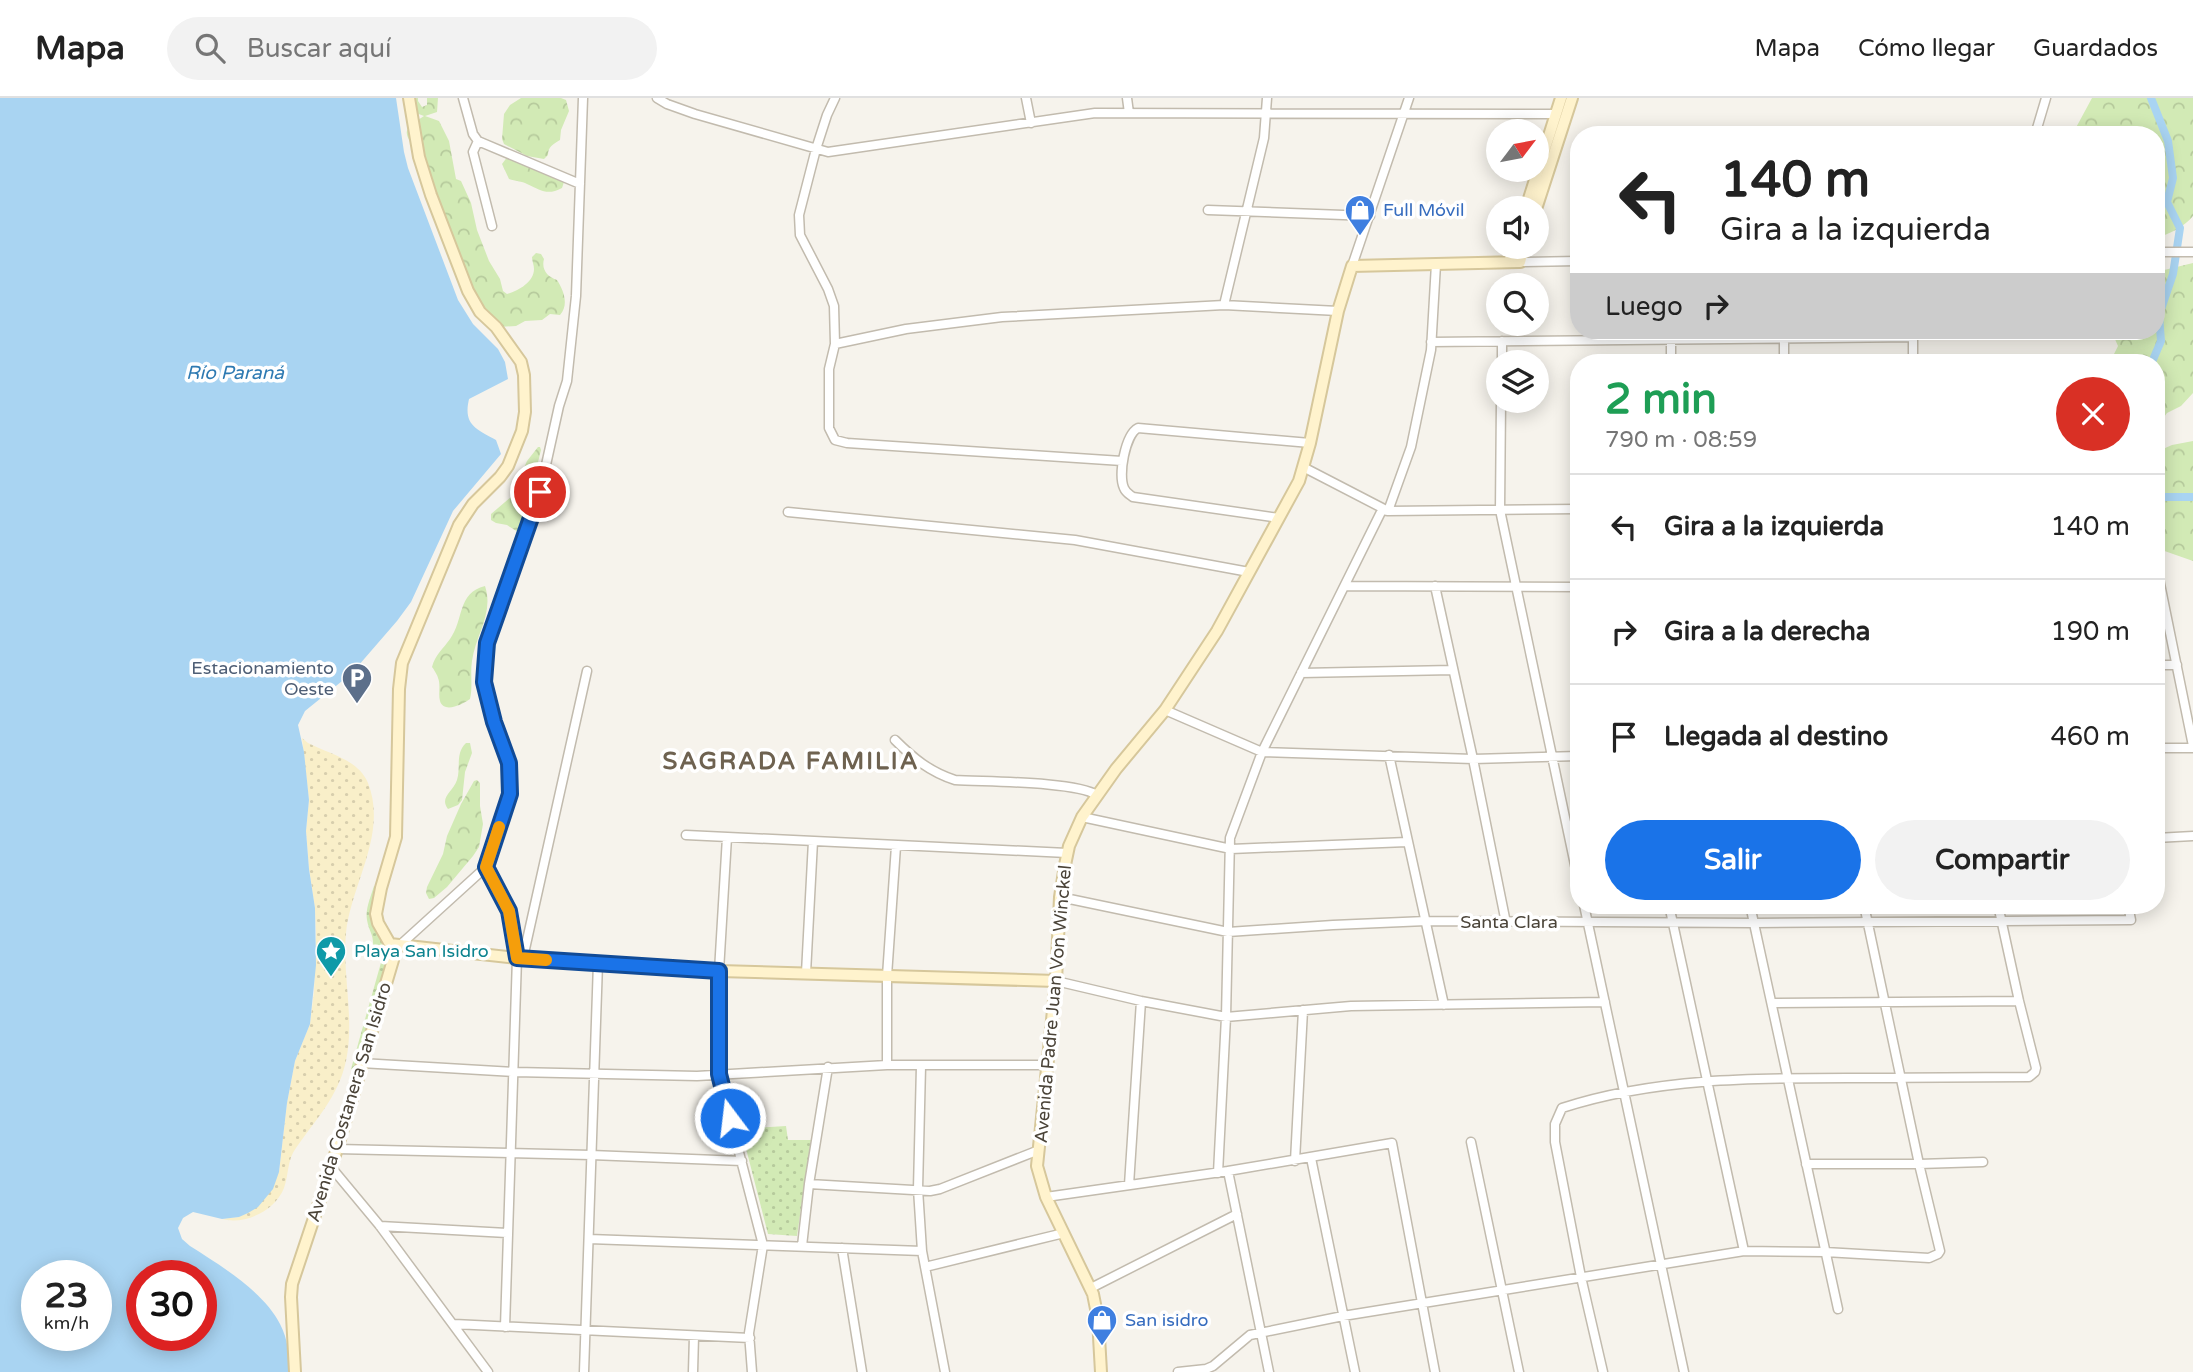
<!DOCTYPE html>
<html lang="es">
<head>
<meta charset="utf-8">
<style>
  :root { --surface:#fff; --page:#f2f2f2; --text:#222; --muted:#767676; --line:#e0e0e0; --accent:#1a73e8 }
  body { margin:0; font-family:"Varela Round",sans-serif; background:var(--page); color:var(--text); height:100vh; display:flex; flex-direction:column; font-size:26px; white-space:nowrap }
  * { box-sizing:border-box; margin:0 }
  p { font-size:23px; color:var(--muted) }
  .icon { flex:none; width:38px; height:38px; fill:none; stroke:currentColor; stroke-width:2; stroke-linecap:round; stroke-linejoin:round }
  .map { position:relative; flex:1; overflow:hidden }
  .panel { position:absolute; left:1570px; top:256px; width:595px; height:560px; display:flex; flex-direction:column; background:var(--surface); border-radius:28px; box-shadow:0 4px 18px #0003 }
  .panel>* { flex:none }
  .banner { position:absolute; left:1570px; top:28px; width:595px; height:214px; border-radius:28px; box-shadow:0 4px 18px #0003; background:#fff; color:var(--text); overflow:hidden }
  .needle { width:46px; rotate:58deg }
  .buttons { position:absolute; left:1486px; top:21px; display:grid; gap:14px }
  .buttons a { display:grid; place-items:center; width:63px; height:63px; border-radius:50%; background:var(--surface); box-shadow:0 4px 18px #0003; font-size:35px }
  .speed { position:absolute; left:21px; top:1162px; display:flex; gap:14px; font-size:35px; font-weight:700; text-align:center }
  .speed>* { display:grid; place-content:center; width:91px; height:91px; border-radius:50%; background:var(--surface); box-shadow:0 4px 18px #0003; line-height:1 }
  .speed small { font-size:18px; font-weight:400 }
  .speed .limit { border:10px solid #d22; background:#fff; color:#111 }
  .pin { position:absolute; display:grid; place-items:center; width:60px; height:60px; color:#fff; margin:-30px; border:4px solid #fff; border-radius:50%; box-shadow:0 2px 7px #0007 }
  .me { position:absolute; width:77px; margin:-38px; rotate:345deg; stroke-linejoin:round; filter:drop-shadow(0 0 5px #0008) }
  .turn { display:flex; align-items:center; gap:24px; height:147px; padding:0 35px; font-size:32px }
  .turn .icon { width:91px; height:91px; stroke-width:2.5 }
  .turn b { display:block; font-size:49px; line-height:60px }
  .then { display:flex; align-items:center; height:66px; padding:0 35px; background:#0003; gap:14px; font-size:26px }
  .round { display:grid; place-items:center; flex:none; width:74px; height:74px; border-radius:37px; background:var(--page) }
  .head { display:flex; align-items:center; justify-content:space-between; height:119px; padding:0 35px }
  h1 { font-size:42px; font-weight:700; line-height:52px; color:#1e9e55 }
  .action { display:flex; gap:14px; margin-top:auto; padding:14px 35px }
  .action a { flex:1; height:80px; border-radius:42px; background:var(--accent); color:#fff; font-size:28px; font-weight:700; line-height:80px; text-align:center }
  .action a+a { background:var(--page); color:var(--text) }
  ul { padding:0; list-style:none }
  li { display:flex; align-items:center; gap:21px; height:105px; padding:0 35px; border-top:2px solid var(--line) }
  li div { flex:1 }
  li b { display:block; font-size:26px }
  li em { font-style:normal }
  header { display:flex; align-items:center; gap:42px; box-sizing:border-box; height:98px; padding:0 35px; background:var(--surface); border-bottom:2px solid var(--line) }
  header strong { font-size:33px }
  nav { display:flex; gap:38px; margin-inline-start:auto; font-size:24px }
  .search { width:490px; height:63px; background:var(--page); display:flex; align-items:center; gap:18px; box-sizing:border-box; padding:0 24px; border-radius:38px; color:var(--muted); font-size:26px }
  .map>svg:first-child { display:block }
  .green { fill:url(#green-dots) }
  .forest { fill:url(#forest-crowns) }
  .sand { fill:url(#sand-dots) }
  .water { fill:#a9d4f2; fill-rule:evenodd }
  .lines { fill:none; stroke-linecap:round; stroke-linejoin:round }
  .canal { stroke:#a9d4f2; stroke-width:8 }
  .street-casing { stroke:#c2bbae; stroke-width:11 }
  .secondary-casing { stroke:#d6c79b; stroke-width:14 }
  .street { stroke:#fff; stroke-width:8 }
  .secondary { stroke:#fff3cd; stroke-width:10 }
  .route-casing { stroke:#114b97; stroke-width:18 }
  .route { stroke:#1a73e8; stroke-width:12 }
  .slow { stroke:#f59e0b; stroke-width:12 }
  .labels { text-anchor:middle; stroke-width:7; stroke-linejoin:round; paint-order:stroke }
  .shop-label { font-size:18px; fill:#366cbe; stroke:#fff; text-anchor:start }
  .service-label { font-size:18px; fill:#4e5e75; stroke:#fff; text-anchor:end }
  .street-label { font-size:18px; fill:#4b4439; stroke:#fff }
  .culture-label { font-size:18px; fill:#0d838f; stroke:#fff; text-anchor:start }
  .water-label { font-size:19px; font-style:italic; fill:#2e7ab2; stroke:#fff }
  .district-label { font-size:24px; font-weight:bold; letter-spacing:2px; fill:#6e6250; stroke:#fff }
</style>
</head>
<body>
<header>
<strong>Mapa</strong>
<div class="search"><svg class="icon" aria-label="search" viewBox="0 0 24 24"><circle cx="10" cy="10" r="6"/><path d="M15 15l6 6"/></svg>Buscar aquí</div>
<nav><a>Mapa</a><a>Cómo llegar</a><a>Guardados</a></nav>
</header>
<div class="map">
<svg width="2193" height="1274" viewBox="0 0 2193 1274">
  <defs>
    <pattern id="green-dots" width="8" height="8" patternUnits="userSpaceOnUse" patternTransform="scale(1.75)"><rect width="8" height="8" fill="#d2eab5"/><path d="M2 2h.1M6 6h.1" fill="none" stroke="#b6ca9c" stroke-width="1.8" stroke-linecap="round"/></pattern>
    <pattern id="forest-crowns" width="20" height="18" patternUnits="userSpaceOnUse" patternTransform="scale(1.75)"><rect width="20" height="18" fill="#d2eab5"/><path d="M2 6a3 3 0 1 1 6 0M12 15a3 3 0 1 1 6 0" fill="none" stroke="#b6ca9c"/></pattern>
    <pattern id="sand-dots" width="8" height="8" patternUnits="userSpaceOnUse" patternTransform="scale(1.75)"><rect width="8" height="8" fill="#f9efc9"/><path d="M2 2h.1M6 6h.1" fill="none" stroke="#d7cead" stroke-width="1.8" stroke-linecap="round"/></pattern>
  </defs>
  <rect width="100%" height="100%" fill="#f6f3ec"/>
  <path class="green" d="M374,788L377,789L372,816L384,842L389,862L354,972L351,971L384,854L373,850C374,836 369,834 367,822C365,811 371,798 374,788Z
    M786,1028L788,1042H811L797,1138L768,1136L741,1031Z"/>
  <path class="forest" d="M412,0H418V3L422,9L427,7V0H438L437,14L425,18L439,23L449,43L456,81L461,83L471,105L477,132L489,163L500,181L503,193L507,196C518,193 534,184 534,171C534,167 532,163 532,159L536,155L541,156L544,161C541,172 548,179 557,182C564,193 569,207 560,217L550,216L542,222L525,223L516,228L499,229L489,227L419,76C418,71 418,64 416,59C410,35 395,36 424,18L416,15Z
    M521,0H561L566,2L569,13L561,32L560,42C553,46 548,49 548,57L544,61L527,58L504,46L502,41L504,16L510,7Z
    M2092,0H2193V118C2184,129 2169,136 2156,140V37H2072Z
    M508,58L565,81L562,90C547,98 541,92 527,86C522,83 515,83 509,81L502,66Z
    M2193,165V295L2181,308L2167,315L2156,330V264H2103L2113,258L2118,248L2114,239L2107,233H2156V174Z
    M2193,343V463L2156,450V354L2172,347Z
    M538,349H540L541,352C534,380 528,407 518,434L507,427L496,425L491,422V416L511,399L527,363Z
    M485,488C494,515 476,536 472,563C470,575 473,589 470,601C463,606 444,616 440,603C438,596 441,587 438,580C438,578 433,570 432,569C435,557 443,551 450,541C464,522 457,495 485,488Z
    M466,645H470L472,655L465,674L462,702L458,707L448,711C439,699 453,694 457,682C461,670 455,655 466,645Z
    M477,682L480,685V708L483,726L479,749L473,758L447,789L434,800L429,801L426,795L427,789L443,756L447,738L461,706L474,683Z"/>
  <path class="sand" d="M302,640L308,645C329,656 358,661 368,685C388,736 351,786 346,835C342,878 355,920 346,963C338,999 316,1021 296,1050C287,1062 289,1076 284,1090C275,1113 245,1127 222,1121L239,1119L279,1074L287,1005L295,963L310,926L314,894L316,837L315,810L309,771L306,733L309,702Z"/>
  <path class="water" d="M0,0H396L404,54L408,70L458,202L473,226L498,251L505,264L508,281L469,301C463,327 476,331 496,342L501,356L453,413L411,504L397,523L352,575L305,613L298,627L304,654L309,702L306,733L309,771L315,810L316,867L310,926L295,963L287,1005L279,1074L273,1091L258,1109L248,1115L239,1119L222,1121L193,1114L183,1120L178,1130L182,1141L190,1148C220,1167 264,1194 280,1226C288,1241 289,1258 291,1274H0ZM37,1178H96V1237H37ZM142,1178H201V1237H142Z"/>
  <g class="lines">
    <path class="canal" d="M2151,0L2168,43L2173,80L2167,104L2180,130L2173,176L2159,217L2161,243L2152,264
      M2156,399H2193"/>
    <g class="street-casing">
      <path id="street" d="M463,0L473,36L478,43L580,86
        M657,0L667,6L695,16L828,54L1095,15L1556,16
        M835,0L827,17L816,51L799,117L800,137L828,191L834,208L835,246L829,271V330L835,342L847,345L1122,363
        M1026,0L1031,25
        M1127,0L1129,15
        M2035,37L2046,0
        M478,43L473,54L492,128
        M1208,112L1370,118
        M2156,154H2193
        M1520,164L1578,163
        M1352,168L1409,0
        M1224,207L1264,40L1267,0
        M1671,233V264
        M1913,233V264
        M1431,244L1913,239
        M835,246L906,231L1002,219L1224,207L1338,213
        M1502,264V243
        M1784,264V233
        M1501,303L1500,412L1578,781
        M1303,369L1388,413L1578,411
        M788,414L1075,442L1249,474
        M1279,420L1133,399C1129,396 1126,395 1124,390C1118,377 1125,337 1138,330L1310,345
        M2156,466L2193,648
        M1345,488L1578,489
        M1435,488L1473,661L1506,825
        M2156,567H2177
        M1301,575L1453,572
        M1165,612L1262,654L1473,661L1578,658
        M895,642C913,660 930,674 955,682C985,684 1075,683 1097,697
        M2156,650H2193
        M1389,657L1444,907
        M1082,719L1231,751L1407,744
        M686,737L1067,755
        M727,739L719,873V977L763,1147L749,1235L752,1274
        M2156,740L2193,738
        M486,769L509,813L517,860L505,1229
        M1060,799L1228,834L1333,827L1426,823L1754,825L2131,822L2128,807
        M1584,807L1684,1274
        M1669,807L1744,1153
        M1750,807L1838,1211
        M399,848L486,769L510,696L509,665L494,624L483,584L487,545L540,394L559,308L567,283L576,198L583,0
        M523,860L587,573
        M806,875L813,743
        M1056,883L1141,903L1226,919L1351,908L1605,904
        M1772,905L2019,903
        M361,965L515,974L697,978L887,967H1048
        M887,967V878L896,748
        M921,968L918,1091L922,1153L945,1274
        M1471,1044L1519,1274
        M337,1051L591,1057L742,1063
        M1311,1060L1355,1274
        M1295,1063L1303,912
        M1806,1066H1919L1983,1064
        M331,1069L380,1128L488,1274
        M1228,1073L1269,1274
        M1218,1075L1226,919L1230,740L1262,654L1382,412L1388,413L1411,349L1431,252L1436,166
        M809,1086L930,1093L940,1091L1039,1052
        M1129,1087L1141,903
        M1046,1099L1228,1073L1392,1045L1435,1274
        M380,1128L507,1135
        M589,1141L922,1153
        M802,1148L809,1086L828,969
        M842,1150L862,1274
        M925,1169L1064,1135
        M1091,1190L1237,1116
        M454,1226L750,1240
        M584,1274L598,865
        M693,1274L694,1238
        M1178,1274L1206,1271L1213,1268L1250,1237L1343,1218L1744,1153L1825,1154L1929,1160L1938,1156L1940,1153L1919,1066L1864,807
        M1603,1274L1581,1179L1555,1044V1026L1562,1010C1657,979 1760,980 1858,980C1915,980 1972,979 2029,979L2035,974L2036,970L2019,903L1998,807"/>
    </g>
    <g class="secondary-casing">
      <path id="secondary" d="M1526,110L1561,0
        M1536,111L1572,0
        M1509,164L1514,149
        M390,846L517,860L719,873L1056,883
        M295,1274L291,1199L292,1186L337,1051L393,862L390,846L378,825L376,816L381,790L396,739L399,591L402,565L459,427L473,406L500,379L508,368L522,333L525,314L524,277L521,264L496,229L480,214L468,193L431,97L419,59L409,0
        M1101,1274L1098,1221L1093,1196L1046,1099L1037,1068L1056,883L1060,799L1065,767L1069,748L1082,719L1116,671L1165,612L1217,533L1299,383L1310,345L1338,213L1352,168L1520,164L1524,149"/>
    </g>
    <use href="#street" class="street"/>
    <use href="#secondary" class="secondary"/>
  </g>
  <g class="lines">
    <g class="route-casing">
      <path id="route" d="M540,394L487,545L484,584L494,624L509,665L510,696L486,769L509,813L517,860L719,873V976L730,1020"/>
    </g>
    <use href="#route" class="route"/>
    <path class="slow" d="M499,729L486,769L509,813L517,860L546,862"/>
  </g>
  <defs>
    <g id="shop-pin" transform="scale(1.575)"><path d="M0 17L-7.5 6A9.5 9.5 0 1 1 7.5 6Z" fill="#3f7fe0" stroke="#fff"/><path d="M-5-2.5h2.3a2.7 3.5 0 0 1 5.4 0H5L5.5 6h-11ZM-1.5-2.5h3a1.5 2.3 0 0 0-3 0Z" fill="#fff"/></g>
    <g id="parking-pin" transform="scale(1.575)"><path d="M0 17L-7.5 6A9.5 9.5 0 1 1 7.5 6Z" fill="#5c6f8a" stroke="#fff"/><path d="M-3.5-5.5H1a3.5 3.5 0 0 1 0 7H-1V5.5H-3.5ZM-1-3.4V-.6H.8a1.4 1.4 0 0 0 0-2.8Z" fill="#fff"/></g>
    <g id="sight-pin" transform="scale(1.575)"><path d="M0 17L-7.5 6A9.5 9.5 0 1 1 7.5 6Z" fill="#0f9aa8" stroke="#fff"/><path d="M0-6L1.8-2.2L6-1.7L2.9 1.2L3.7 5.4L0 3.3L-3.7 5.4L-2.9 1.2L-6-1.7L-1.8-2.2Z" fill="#fff"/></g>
  </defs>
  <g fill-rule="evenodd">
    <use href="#shop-pin" x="1360" y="112"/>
    <use href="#parking-pin" x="357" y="580"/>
    <use href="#sight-pin" x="331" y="853"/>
    <use href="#shop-pin" x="1102" y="1222"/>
  </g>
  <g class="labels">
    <g class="shop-label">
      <text x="1383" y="118">Full Móvil</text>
      <text x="1125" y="1228">San isidro</text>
    </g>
    <g class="service-label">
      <text x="334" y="576">Estacionamiento<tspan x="334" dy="21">Oeste</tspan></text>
    </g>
    <g class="street-label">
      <text x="1509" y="830">Santa Clara</text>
      <text transform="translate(1053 906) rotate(-85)" y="6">Avenida Padre Juan Von Winckel</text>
      <text transform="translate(349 1004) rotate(-73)" y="6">Avenida Costanera San Isidro</text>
    </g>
    <g class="culture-label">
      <text x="354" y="859">Playa San Isidro</text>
    </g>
    <g class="water-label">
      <text x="235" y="281">Río Paraná</text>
    </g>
    <g class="district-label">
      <text x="791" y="671">SAGRADA FAMILIA</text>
    </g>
  </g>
</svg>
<div class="buttons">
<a><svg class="needle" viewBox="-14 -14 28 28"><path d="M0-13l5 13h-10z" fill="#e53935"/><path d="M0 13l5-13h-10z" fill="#767676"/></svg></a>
<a><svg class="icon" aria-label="sound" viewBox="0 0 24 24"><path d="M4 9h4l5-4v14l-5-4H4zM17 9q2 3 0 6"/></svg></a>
<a><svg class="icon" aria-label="search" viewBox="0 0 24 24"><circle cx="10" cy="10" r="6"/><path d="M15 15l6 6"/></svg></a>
<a><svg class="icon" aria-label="layers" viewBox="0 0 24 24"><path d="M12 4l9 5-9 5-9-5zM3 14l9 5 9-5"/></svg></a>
</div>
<div class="speed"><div>23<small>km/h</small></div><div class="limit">30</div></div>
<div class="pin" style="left:540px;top:394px;background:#d93025"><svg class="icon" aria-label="arrive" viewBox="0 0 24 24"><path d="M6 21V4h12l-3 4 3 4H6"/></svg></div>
<svg class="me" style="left:730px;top:1020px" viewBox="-20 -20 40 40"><circle r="17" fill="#1a73e8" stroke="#fff" stroke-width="3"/><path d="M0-11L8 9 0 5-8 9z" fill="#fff"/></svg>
<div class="banner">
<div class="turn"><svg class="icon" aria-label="left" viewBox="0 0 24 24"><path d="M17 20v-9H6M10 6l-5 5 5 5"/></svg><div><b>140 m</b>Gira a la izquierda</div></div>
<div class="then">Luego<svg class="icon" aria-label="right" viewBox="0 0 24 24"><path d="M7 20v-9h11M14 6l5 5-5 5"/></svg></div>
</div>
<section class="panel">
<div class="head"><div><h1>2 min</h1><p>790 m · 08:59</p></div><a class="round" style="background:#d93025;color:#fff"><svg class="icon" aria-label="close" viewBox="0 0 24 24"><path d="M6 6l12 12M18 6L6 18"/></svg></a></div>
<ul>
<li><svg class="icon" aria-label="left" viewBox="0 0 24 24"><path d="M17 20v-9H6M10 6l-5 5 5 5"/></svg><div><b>Gira a la izquierda</b></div><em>140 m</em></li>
<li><svg class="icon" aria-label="right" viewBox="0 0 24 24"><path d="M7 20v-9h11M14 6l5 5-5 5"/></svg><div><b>Gira a la derecha</b></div><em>190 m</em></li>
<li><svg class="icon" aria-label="arrive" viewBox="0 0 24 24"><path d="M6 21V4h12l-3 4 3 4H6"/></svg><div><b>Llegada al destino</b></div><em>460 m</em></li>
</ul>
<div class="action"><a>Salir</a><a>Compartir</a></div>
</section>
</div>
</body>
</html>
